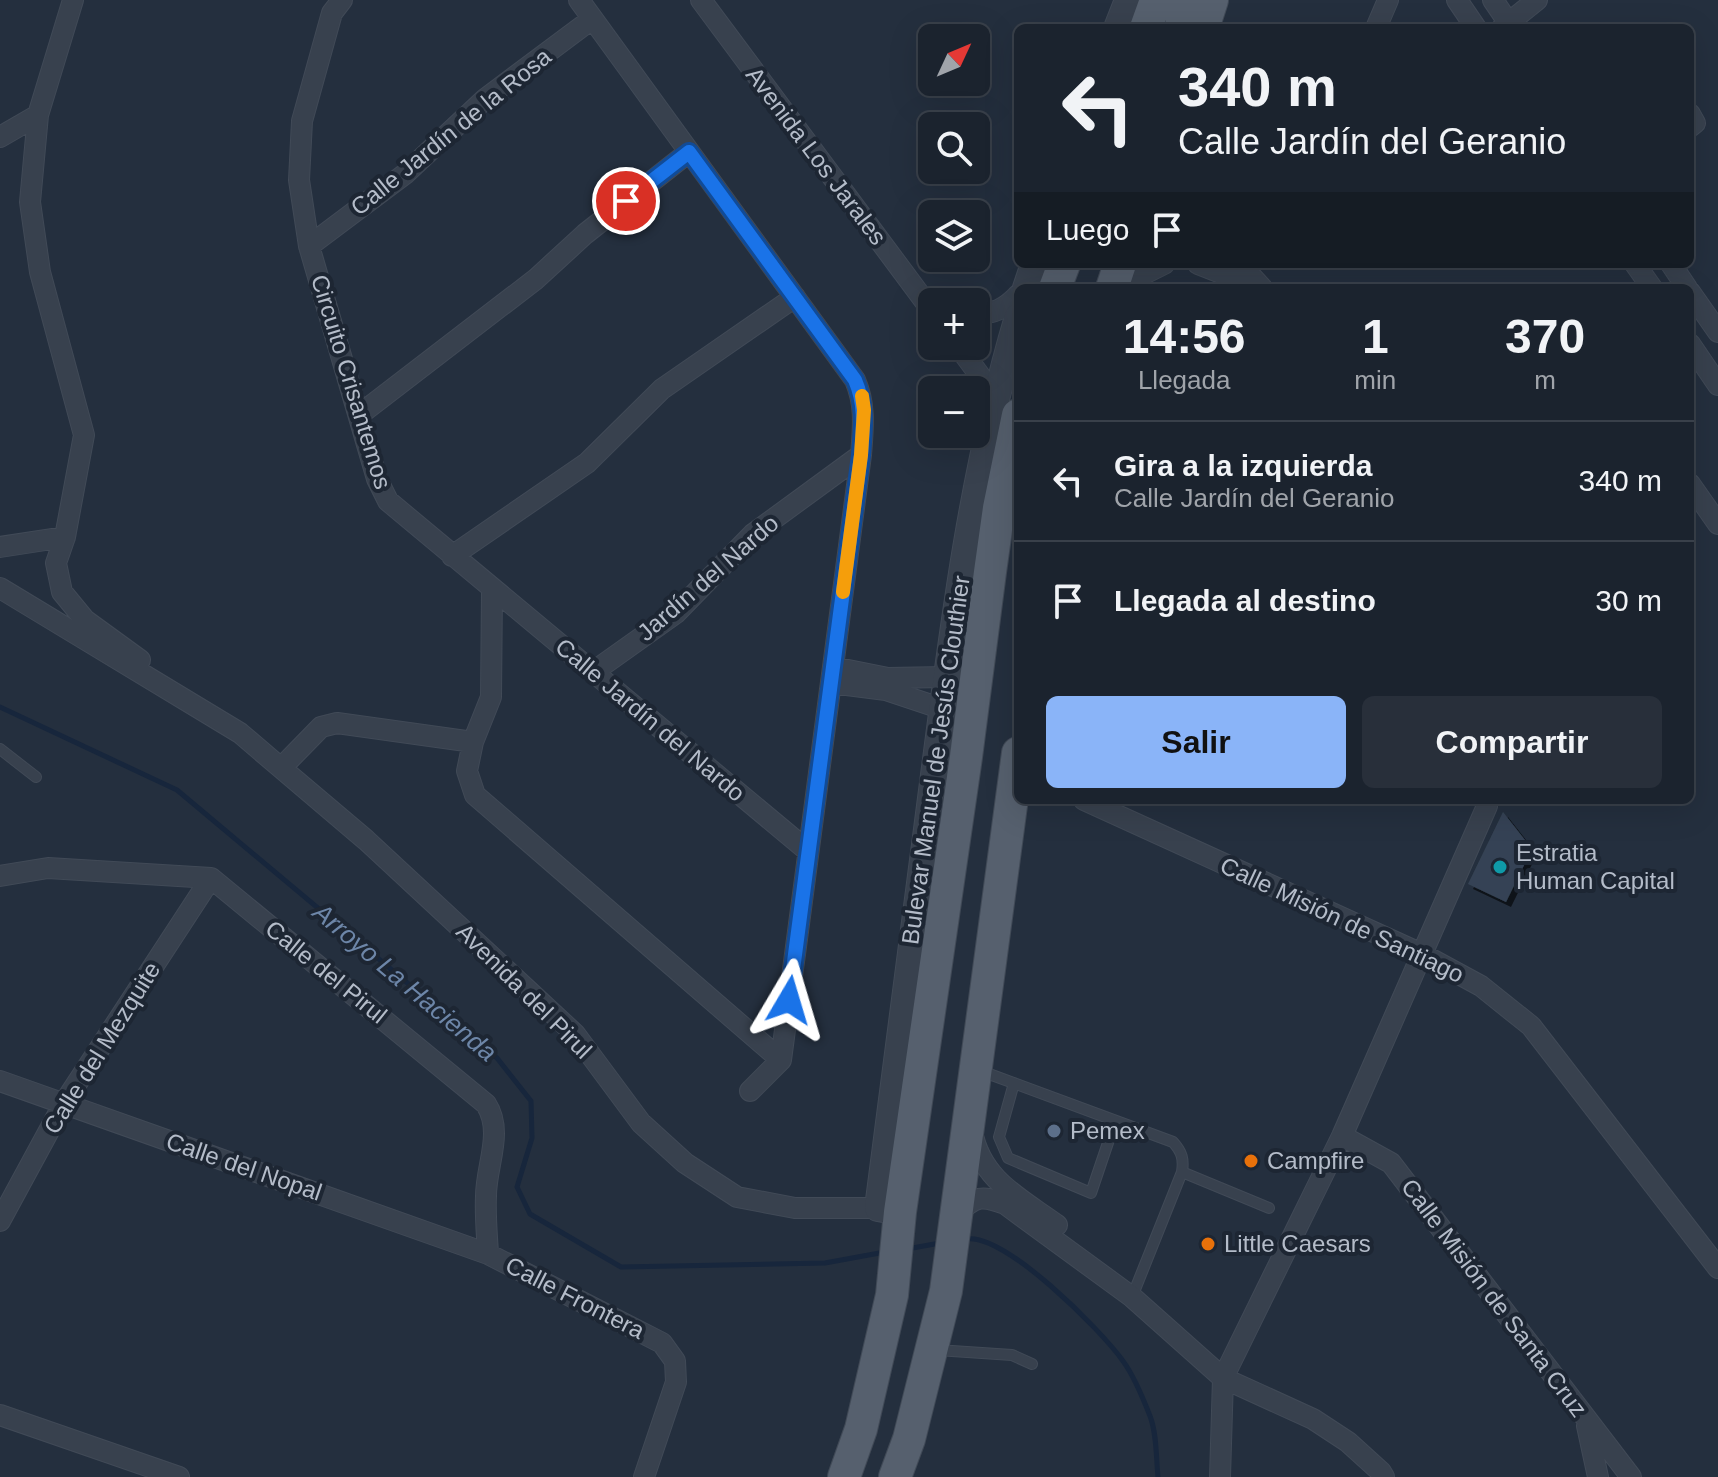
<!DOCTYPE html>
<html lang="es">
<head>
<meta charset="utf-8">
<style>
  :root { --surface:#1b232e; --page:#282f3a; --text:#f1f3f6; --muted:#a0a4aa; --line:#39404a; --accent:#8ab4f8 }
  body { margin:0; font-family:Helvetica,sans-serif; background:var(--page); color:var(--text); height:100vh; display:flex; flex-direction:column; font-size:30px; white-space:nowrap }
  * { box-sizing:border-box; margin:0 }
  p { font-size:26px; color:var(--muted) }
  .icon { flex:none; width:44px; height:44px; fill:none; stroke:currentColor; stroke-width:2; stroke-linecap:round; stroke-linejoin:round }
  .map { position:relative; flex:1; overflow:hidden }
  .side { position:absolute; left:1014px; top:284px; width:680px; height:520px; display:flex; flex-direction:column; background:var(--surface); border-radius:12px; box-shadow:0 8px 32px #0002,0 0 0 2px var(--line) }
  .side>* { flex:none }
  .banner { position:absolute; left:1014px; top:24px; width:680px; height:244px; border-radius:12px; box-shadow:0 8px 32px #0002,0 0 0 2px var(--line); background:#1b232e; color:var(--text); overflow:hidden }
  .needle { width:52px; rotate:46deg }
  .fabs { position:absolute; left:918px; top:24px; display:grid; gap:16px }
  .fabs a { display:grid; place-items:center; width:72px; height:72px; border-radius:12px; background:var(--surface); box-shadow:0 8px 32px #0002,0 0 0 2px var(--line); font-size:40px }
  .pin { position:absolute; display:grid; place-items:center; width:68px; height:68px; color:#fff; margin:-34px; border:4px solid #fff; border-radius:50%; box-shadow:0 2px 8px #0007 }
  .me { position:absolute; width:88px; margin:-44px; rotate:7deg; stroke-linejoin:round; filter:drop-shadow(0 0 6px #0008) }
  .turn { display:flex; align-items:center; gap:28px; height:168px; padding:0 32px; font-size:36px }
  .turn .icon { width:104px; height:104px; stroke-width:2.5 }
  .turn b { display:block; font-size:56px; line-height:68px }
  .then { display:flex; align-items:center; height:76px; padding:0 32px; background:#0003; gap:16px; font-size:30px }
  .eta { display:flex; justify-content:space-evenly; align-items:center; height:136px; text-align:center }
  .eta b { font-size:48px; font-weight:700; line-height:56px }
  .button { display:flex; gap:16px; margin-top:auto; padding:16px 32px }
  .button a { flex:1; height:92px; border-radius:12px; background:var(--accent); color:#111; font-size:32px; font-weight:700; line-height:92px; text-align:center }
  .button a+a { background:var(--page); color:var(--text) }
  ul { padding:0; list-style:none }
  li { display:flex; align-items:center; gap:24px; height:120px; padding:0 32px; border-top:2px solid var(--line) }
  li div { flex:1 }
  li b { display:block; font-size:30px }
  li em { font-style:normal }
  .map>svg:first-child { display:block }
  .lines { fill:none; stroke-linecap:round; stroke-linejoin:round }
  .stream { stroke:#17263c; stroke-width:5 }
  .building { fill:#364354; filter:url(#shadow) }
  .service-casing { stroke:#414a57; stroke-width:12 }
  .minor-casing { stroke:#414a57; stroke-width:22 }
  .tertiary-casing { stroke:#414a57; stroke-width:28 }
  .primary-casing { stroke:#414a57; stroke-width:34 }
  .service { stroke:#38414e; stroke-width:10 }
  .minor { stroke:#38414e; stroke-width:20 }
  .tertiary { stroke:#38414e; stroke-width:26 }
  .primary { stroke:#56606e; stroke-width:32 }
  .route-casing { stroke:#114b97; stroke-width:20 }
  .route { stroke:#1a73e8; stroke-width:14 }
  .slow { stroke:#f59e0b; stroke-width:14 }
  .culture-dot { fill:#0f9aa8; stroke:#1d2633; stroke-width:3 }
  .service-dot { fill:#5c6f8a; stroke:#1d2633; stroke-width:3 }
  .food-dot { fill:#e8710a; stroke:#1d2633; stroke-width:3 }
  .labels { text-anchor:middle; stroke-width:8; stroke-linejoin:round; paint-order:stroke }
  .street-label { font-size:24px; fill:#b4bcc9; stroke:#1d2633 }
  .poi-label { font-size:24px; fill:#b4bcc9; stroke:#1d2633; text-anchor:start }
  .water-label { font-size:26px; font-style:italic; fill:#6d86a8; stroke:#1d2633 }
</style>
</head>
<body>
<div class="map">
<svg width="1718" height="1477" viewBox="0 0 1718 1477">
  <defs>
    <filter id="shadow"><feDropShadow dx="5" dy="5" stdDeviation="0" flood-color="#0009"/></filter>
  </defs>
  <rect width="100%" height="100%" fill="#242f3e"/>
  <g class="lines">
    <path class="stream" d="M0,707L177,790L497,1058L531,1101L532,1138L517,1187L530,1214L621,1267L825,1263L885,1252
      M966,1239C1004,1232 1101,1330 1123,1361C1134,1376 1143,1398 1150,1416C1157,1434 1156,1458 1158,1477
      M907,1249L940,1243"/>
  </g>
  <path class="building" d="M1503,812L1532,849L1506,902L1468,884Z"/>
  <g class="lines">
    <g class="service-casing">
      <path id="service" d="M0,749L36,777
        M981,1071L1173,1142C1182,1152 1184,1159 1182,1172L1132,1297
        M1014,1083L999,1137L1008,1158L1091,1193L1115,1122
        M1182,1172L1269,1208
        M937,1350L1012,1355L1032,1364"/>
    </g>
    <g class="minor-casing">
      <path id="minor" d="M73,0L38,115L30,202L40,272L84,435L65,537L56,563L62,592L85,620L140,660
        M342,0L332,13L302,121L299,180L309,246L377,479L388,501L808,851
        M579,0L855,380C866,405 863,429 861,455L781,1060L750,1091
        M701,0L932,311
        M1457,0L1476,28
        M1493,0L1512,28
        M1376,28L1388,0
        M1502,28L1537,0
        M1690,114L1695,123L1690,127
        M0,137L38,115
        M309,246L405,174L485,99L592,19
        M1198,264L1226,275L1236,288
        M1240,264L1262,288
        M1635,264L1652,288
        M1671,264L1687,288
        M1116,288L1164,264
        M1690,292L1718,332
        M976,314C994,314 1006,308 1018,295
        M1690,344L1718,385
        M958,346L995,396
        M359,415L536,279L585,234L689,152
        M1690,484L1718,524
        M0,547L65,537
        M452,556L587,463L662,389L795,297
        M0,588L240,733L281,768L366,840L575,1034L641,1123L685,1163L737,1197L795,1208H878
        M492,589L491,697L473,742L467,771L475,795L781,1060
        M833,667L888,678L946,677
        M593,672L676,613L753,534L861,455
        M831,683L886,690L943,709
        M281,768L321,727L337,723L473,742
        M1084,800L1422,954L1481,986L1531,1026L1718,1268
        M0,876L48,868L211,878L486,1104C504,1132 486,1165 486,1196C485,1215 487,1235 488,1254
        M0,1081L488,1254L662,1343L675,1361L676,1382L644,1477
        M972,1131C981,1180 1020,1198 1057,1225
        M1342,1136L1391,1163L1631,1477
        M957,1213C977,1196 981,1195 1005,1204L1132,1297L1223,1378L1313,1419L1348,1442L1381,1472L1384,1477
        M0,1221L64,1103L211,878
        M0,1415L179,1477
        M1587,1426L1598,1477
        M1220,1477L1223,1378L1342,1136L1487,806"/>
    </g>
    <g class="tertiary-casing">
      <path id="tertiary" d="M1117,28L1128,0
        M1026,288L1034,264
        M900,1212L878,1208C897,1064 915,919 934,775C954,619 973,469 1018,317"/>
    </g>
    <g class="primary-casing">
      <path id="primary" d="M1146,28L1156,0
        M1182,28V20L1189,0
        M1203,28L1212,0
        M1055,288L1064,264
        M1112,288L1120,264
        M844,1477L861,1429L892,1295L900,1212L966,757L990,572L999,508L1018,415
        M895,1477L909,1439L946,1291L1018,753"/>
    </g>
    <use href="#service" class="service"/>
    <use href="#minor" class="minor"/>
    <use href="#tertiary" class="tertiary"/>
    <use href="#primary" class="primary"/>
  </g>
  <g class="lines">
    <g class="route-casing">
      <path id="route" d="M626,201L689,152L855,380C866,405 863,429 861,455L789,1000"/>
    </g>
    <use href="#route" class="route"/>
    <path class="slow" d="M843,592L861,455L864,410L862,396"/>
  </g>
  <circle class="culture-dot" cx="1500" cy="867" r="8"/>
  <circle class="service-dot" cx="1054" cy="1131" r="8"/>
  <g class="food-dot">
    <circle cx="1251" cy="1161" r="8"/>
    <circle cx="1208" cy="1244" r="8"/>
  </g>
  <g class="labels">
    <g class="street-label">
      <text transform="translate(451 132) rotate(-39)" y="8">Calle Jardín de la Rosa</text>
      <text transform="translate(816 156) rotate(53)" y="8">Avenida Los Jarales</text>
      <text transform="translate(351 382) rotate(73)" y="8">Circuito Crisantemos</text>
      <text transform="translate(708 578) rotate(-41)" y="8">Jardín del Nardo</text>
      <text transform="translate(650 720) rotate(40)" y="8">Calle Jardín del Nardo</text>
      <text transform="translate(936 760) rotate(-82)" y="8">Bulevar Manuel de Jesús Clouthier</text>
      <text transform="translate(1342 920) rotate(25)" y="8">Calle Misión de Santiago</text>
      <text transform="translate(326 972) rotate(39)" y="8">Calle del Pirul</text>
      <text transform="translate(524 991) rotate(45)" y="8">Avenida del Pirul</text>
      <text transform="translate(102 1048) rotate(-58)" y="8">Calle del Mezquite</text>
      <text transform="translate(244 1167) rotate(19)" y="8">Calle del Nopal</text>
      <text transform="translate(575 1298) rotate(27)" y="8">Calle Frontera</text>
      <text transform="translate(1494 1298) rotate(53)" y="8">Calle Misión de Santa Cruz</text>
    </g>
    <g class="poi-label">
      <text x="1516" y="861">Estratia<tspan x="1516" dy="28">Human Capital</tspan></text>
      <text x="1070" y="1139">Pemex</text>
      <text x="1267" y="1169">Campfire</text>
      <text x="1224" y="1252">Little Caesars</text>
    </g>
    <g class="water-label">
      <text transform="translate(405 982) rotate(40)" y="9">Arroyo La Hacienda</text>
    </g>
  </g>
</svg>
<div class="fabs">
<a><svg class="needle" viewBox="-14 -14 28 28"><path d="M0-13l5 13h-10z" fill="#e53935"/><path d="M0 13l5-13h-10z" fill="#a0a4aa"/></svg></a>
<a><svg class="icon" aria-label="search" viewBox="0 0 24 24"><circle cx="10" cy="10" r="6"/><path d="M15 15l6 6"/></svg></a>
<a><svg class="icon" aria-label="layers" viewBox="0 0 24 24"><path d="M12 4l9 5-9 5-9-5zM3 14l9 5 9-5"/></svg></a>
<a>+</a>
<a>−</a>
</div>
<div class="pin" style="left:626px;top:201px;background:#d93025"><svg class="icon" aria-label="arrive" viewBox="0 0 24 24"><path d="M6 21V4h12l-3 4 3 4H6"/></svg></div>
<svg class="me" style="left:789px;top:1000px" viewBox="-20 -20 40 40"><path d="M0-17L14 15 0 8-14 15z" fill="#1a73e8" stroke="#fff" stroke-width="4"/></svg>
<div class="banner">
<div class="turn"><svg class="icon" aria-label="left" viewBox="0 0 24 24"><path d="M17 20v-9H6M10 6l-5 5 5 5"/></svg><div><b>340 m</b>Calle Jardín del Geranio</div></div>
<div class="then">Luego<svg class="icon" aria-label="arrive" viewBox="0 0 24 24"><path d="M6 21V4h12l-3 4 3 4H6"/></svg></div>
</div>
<section class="side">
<div class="eta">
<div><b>14:56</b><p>Llegada</p></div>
<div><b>1</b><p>min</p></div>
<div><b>370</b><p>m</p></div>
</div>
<ul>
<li><svg class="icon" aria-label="left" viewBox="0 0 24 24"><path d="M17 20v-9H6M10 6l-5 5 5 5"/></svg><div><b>Gira a la izquierda</b><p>Calle Jardín del Geranio</p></div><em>340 m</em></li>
<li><svg class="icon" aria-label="arrive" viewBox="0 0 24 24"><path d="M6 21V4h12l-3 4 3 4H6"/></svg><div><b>Llegada al destino</b></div><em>30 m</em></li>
</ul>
<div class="button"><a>Salir</a><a>Compartir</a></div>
</section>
</div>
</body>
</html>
